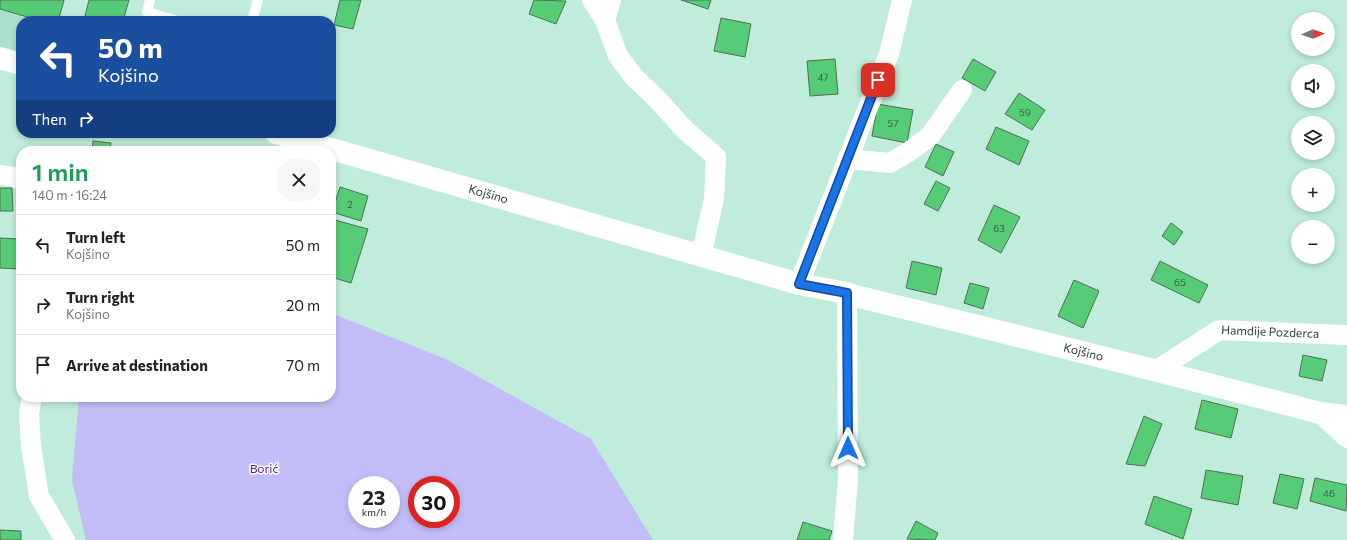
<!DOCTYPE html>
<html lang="en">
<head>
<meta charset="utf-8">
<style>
  :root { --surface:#fff; --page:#f6f6f6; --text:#222; --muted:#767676; --line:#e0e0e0 }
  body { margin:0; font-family:Commissioner,sans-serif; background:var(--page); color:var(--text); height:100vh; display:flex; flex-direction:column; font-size:15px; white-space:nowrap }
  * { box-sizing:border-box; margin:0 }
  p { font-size:13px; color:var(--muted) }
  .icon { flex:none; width:22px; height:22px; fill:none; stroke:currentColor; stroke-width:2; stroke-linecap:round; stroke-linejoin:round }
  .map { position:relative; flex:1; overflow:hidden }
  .sheet { position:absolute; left:16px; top:146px; width:320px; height:256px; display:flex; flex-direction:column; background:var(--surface); border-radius:16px; box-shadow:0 2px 6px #0003 }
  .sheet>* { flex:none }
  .hud { position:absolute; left:16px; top:16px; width:320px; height:122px; border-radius:16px; box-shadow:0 2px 6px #0003; background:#1a4fa0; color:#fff; overflow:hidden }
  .needle { width:26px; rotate:88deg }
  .fabs { position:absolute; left:1291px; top:12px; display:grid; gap:8px }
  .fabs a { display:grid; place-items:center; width:44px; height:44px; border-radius:50%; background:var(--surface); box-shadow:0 2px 6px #0003; font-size:20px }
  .speed { position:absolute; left:348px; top:476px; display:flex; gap:8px; font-size:20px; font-weight:700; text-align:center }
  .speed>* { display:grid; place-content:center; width:52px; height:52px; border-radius:50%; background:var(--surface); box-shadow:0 2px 6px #0003; line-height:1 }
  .speed small { font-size:10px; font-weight:400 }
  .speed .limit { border:6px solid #d22; background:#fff; color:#111 }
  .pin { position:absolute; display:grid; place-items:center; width:34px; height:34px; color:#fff; margin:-17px; border-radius:8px; box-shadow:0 2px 6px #0006 }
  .me { position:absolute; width:44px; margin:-22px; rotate:0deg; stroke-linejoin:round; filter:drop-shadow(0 0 3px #0008) }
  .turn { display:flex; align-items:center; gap:14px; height:84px; padding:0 16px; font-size:18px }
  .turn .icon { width:52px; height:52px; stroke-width:2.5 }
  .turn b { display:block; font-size:28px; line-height:34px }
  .then { display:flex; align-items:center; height:38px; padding:0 16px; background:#0003; gap:8px; font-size:15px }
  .round { display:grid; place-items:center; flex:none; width:42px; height:42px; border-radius:16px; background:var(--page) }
  .head { display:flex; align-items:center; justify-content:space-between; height:68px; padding:0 16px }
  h1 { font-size:24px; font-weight:600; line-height:30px; color:#1e9e55 }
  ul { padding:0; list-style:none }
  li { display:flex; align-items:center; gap:12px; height:60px; padding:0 16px; border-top:1px solid var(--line) }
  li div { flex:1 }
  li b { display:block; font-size:15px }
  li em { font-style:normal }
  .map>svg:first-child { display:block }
  .built { fill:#ace2cd }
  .green { fill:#c3bdf7; fill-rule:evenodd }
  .building { fill:#57cc77; stroke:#516f57 }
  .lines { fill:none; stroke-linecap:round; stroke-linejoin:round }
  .lane { stroke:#fff; stroke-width:10 }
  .street { stroke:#fff; stroke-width:20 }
  .secondary { stroke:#fff; stroke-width:22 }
  .route-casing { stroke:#114b97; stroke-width:10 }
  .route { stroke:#1a73e8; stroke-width:7 }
  .labels { text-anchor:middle; stroke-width:3; stroke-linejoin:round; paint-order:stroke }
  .number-label { font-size:10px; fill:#376248 }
  .street-label { font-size:12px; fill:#2c3e38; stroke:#fff }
  .park-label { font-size:12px; fill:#47179c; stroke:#fff }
</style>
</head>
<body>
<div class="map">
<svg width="1347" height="540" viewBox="0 0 1347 540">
  <rect width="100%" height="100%" fill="#bfecdb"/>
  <path class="built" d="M0,0H65L60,21H21V60L0,53Z"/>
  <path class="green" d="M331,313L448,360L591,439L653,540H86L72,480L79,397H331ZM357,485H391V519H357ZM417,485H451V519H417Z"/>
  <path class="building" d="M0,0H64L58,21H41L0,9Z
    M89,0H129L123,21H106L85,16Z
    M340,0H361L353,29L334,25Z
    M534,0L566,1L556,24L529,14Z
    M681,0H711L708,9Z
    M85,16L104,21H84Z
    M721,18L751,24L745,57L714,51Z
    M835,59L838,94L810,96L807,61Z
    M973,59L996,72L985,91L962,78Z
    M1019,93L1045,110L1032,130L1005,114Z
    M878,104L913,110L907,143L872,136Z
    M996,127L1029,141L1019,165L986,149Z
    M93,141L111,143L110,151H92Z
    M936,144L954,152L943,176L925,167Z
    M936,181L950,188L938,211L924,204Z
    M340,187L368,196L361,221L332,212Z
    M0,188H12L13,211H0Z
    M994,205L1020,217L1001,253L978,240Z
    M331,219L368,229L351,283L331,277Z
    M1171,223L1183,232L1174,245L1162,236Z
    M0,238L20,239L19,269L0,268Z
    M912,261L942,268L936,295L906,288Z
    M1160,261L1208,285L1199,303L1151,280Z
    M1074,280L1099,291L1083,328L1058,316Z
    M970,283L989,288L983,309L964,303Z
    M1303,355L1327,360L1322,381L1299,376Z
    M1202,400L1238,409L1231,438L1195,429Z
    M1144,416L1162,424L1145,466L1126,464Z
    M1206,470L1243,476L1238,505L1201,498Z
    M1280,474L1304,479L1297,509L1273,503Z
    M1315,478L1347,485L1346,511L1310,501Z
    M1154,496L1192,509L1183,539L1145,524Z
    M916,521L938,533L935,540L907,539Z
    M803,522L832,531L829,540H797Z
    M0,530L21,531V540H0Z"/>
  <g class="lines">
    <path class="lane" d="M150,0L147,12L178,21
      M252,21L258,0"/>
    <g class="street">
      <path d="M592,0L605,20"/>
      <path d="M611,0L605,20L618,56L634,77L658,100L684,129L716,157L714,199L701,256"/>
      <path d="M848,159L890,163L910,151L930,136L962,90"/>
      <path d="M0,175L15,177L21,180"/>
      <path d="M799,284L889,54L902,0"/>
      <path id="s1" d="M1157,370L1219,330L1347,335"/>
      <path d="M32,397L29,413L31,446L39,496L65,540"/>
      <path d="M1320,413L1347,438"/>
      <path d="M843,540L848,479L847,293"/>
    </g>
    <g class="secondary">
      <path d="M0,58L21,64"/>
      <path id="s2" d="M276,133L799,284L847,293L855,296C1011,334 1165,372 1320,413L1347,416"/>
    </g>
  </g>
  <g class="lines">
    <g class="route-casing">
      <path id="route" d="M848,448L847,293L799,284L878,80"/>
    </g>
    <use href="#route" class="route"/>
  </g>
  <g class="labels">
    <g class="number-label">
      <text x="823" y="81">47</text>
      <text x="1025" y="116">59</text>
      <text x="893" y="127">57</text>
      <text x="350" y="208">2</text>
      <text x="999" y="232">63</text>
      <text x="1180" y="286">65</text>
      <text x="1329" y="497">46</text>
    </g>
    <g class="street-label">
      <text dy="4" stroke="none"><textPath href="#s2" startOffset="221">Kojšino</textPath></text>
      <text dy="4" stroke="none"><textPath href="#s1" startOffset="125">Hamdije Pozderca</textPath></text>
      <text dy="4" stroke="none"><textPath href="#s2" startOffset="837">Kojšino</textPath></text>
    </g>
    <g class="park-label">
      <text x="264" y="473">Borić</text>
    </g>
  </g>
</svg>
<div class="fabs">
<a><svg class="needle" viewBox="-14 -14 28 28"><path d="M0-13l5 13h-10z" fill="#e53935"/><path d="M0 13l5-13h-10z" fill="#767676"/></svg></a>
<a><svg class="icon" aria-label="sound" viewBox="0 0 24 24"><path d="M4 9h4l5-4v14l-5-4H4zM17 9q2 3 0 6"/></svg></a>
<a><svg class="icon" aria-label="layers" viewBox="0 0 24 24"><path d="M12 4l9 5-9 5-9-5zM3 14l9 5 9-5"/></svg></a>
<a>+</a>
<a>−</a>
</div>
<div class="speed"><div>23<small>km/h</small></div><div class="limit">30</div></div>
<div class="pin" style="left:878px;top:80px;background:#d93025"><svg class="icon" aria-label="arrive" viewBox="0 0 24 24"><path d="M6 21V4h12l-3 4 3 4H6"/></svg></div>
<svg class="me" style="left:848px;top:448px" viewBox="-20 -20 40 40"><path d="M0-17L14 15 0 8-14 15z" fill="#1a73e8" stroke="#fff" stroke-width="4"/></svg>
<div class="hud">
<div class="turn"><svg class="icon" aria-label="left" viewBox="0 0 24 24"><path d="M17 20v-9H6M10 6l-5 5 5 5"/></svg><div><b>50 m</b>Kojšino</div></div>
<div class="then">Then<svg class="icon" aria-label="right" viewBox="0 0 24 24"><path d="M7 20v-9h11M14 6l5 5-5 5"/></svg></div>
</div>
<section class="sheet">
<div class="head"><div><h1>1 min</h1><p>140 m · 16:24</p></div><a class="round"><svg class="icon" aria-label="close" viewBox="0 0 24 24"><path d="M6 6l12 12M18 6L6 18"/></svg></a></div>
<ul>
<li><svg class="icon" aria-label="left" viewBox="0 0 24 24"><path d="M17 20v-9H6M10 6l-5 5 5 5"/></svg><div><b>Turn left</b><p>Kojšino</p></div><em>50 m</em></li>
<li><svg class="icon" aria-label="right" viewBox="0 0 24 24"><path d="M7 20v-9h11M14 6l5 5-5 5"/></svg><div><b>Turn right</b><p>Kojšino</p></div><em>20 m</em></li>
<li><svg class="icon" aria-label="arrive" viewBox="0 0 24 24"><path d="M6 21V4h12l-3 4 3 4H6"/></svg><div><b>Arrive at destination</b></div><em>70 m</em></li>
</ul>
</section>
</div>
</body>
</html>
